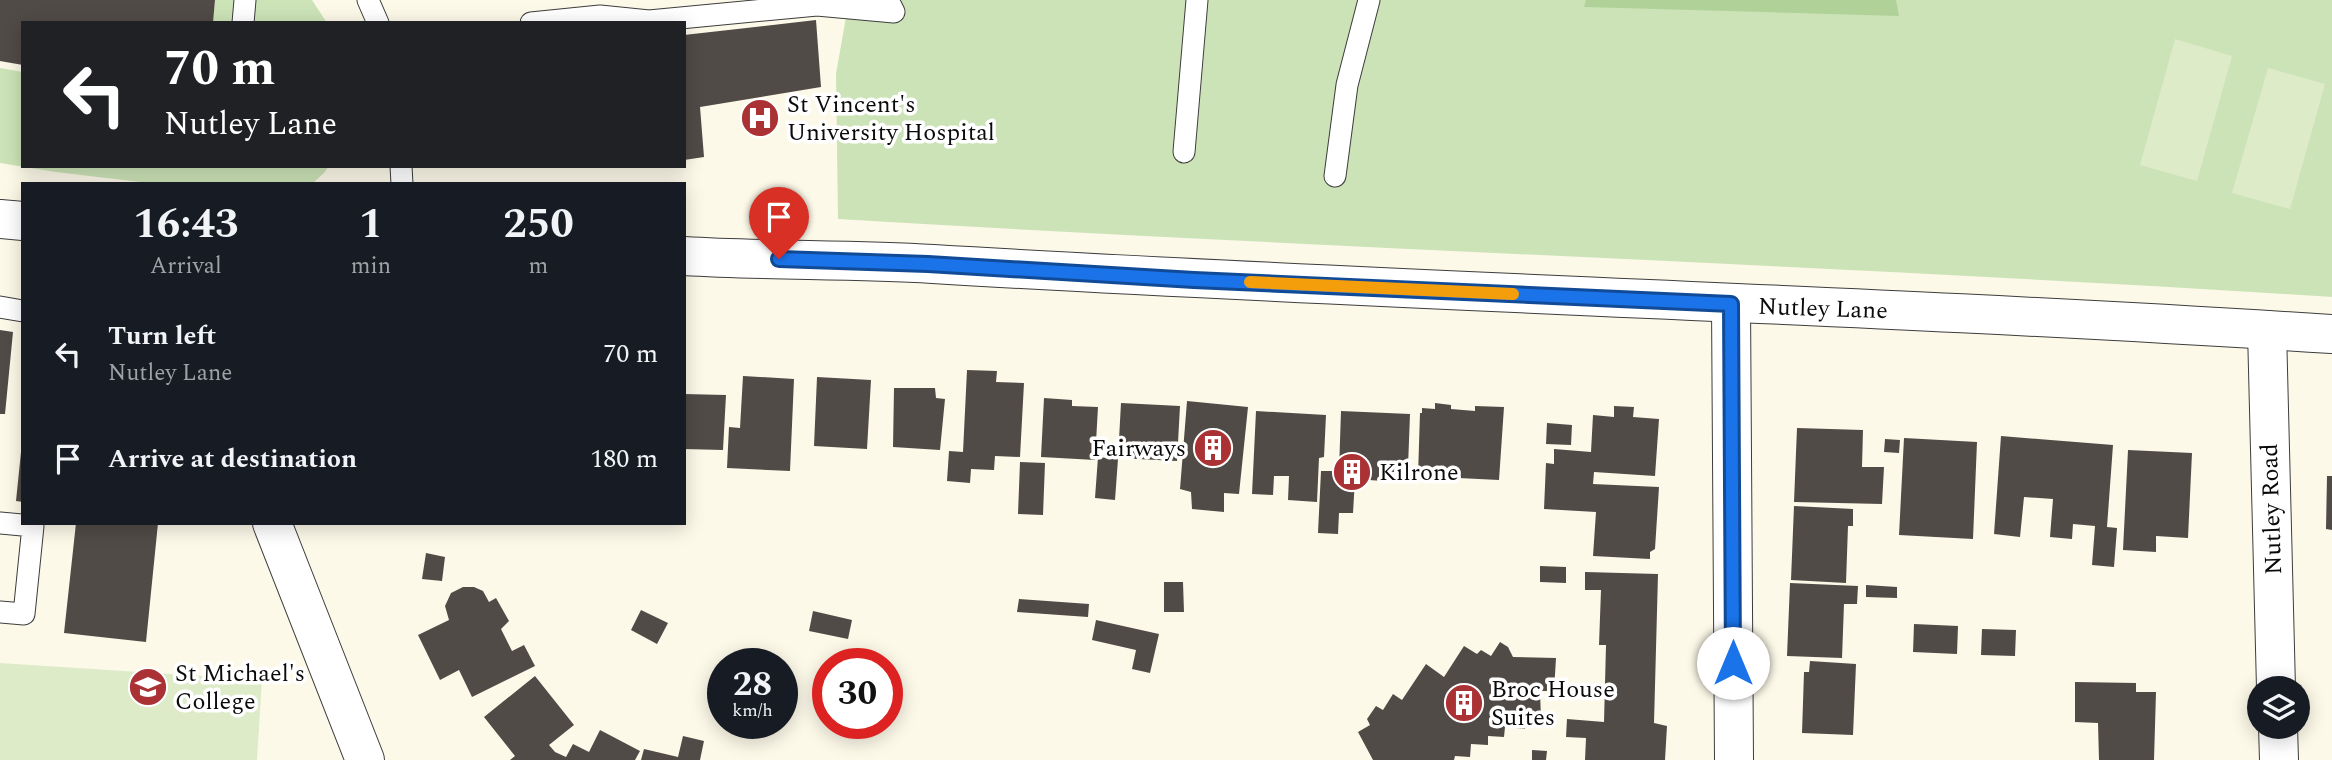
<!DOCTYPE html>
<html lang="en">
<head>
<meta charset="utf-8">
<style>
  :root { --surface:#171b24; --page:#242831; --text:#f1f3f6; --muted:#9ea1a6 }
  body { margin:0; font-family:Spectral,serif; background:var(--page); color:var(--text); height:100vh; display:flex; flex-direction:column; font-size:26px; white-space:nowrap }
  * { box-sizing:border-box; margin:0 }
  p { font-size:23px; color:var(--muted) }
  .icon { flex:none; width:38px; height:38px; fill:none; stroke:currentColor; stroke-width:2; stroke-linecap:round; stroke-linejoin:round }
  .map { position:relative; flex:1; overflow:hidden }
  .panel { position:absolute; left:21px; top:182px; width:665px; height:343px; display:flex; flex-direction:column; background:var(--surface); border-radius:0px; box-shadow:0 4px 18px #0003 }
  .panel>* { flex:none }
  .guide { position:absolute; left:21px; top:21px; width:665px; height:147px; border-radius:0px; box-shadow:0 4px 18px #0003; background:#202124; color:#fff; overflow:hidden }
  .buttons { position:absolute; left:2247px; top:676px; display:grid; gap:14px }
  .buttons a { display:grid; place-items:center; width:63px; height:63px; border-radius:50%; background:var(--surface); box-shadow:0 4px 18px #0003; font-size:35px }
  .speed { position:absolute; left:707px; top:648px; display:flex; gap:14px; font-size:35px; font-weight:700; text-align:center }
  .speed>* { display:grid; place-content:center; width:91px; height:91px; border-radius:50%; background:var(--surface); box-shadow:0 4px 18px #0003; line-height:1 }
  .speed small { font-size:18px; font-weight:400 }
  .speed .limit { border:10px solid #d22; background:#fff; color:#111 }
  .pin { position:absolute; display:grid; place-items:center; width:60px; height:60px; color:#fff; margin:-72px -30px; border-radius:50% 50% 50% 0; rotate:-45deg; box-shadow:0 0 7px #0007 }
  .pin .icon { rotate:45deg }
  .me { position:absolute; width:77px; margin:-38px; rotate:0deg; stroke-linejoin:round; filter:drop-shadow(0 0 5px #0008) }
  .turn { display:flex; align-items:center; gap:24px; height:147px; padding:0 28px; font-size:32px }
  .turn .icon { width:91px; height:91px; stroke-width:2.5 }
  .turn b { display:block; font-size:49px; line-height:60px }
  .eta { display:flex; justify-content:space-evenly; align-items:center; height:119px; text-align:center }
  .eta b { font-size:42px; font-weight:700; line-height:49px }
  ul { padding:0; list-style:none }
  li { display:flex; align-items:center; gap:21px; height:105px; padding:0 28px }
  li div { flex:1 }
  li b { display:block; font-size:26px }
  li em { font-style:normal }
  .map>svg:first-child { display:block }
  .green { fill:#cce3b7 }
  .forest { fill:#b0d298 }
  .pitch { fill:#deebc8 }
  .building { fill:#514b47 }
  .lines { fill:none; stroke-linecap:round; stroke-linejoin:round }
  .service-casing { stroke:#3d3d3d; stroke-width:23 }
  .minor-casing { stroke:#3d3d3d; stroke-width:40 }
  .tertiary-casing { stroke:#3d3d3d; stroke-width:40 }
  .service { stroke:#fff; stroke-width:21 }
  .minor { stroke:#fff; stroke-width:38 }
  .tertiary { stroke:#fff; stroke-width:38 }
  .route-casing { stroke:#114b97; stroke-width:18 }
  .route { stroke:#1a73e8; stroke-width:12 }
  .slow { stroke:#f59e0b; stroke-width:12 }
  .labels { text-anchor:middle; stroke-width:7; stroke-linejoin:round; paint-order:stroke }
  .poi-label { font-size:24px; fill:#0a0a0a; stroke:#fff; text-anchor:start }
  .street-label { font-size:24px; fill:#0a0a0a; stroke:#fff }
</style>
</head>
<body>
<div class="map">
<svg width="2332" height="760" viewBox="0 0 2332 760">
  <rect width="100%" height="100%" fill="#fdf9e9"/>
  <path class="green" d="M215,0H312L327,23H213Z
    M849,0H2332V297C1834,265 1336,249 838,219L836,74Z
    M0,68L23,72V166H329L324,173L312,184H157L56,172L0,163Z"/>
  <path class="forest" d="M1586,0H1896L1899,16L1584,7Z"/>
  <path class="pitch" d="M2175,39L2232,56L2197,181L2140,165Z
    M2268,68L2325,84L2290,209L2232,193Z
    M0,663L262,680L257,760H0Z"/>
  <path class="building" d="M0,0H215L213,23H23V65L0,61Z
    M816,20L821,87L700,107L704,157L684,160V35Z
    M0,330L13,332L5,414H0Z
    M967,370L997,371L996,382L1024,383L1020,457L995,456L994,470L971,469L970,483L947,481L949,451L963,452Z
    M743,376L794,379L790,471L727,468L729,427L740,428Z
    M817,377L871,380L867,449L814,446Z
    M894,388H935L936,398L945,399L940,450L893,447Z
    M684,394L726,395L723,450L684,449Z
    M1044,398L1072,400V406L1098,407L1095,460L1041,457Z
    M1187,401L1248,407L1239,494L1224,493V512L1192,509L1191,492L1180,489Z
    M1121,403L1180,406L1177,461L1118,458Z
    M1435,403L1451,405V409L1475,411V406L1504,407L1499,480L1418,476L1420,413H1422V408L1435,409Z
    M1614,406L1634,407L1633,417L1659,419L1655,476L1594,472L1593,484L1659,487L1655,549L1650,552V559L1593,556L1596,512L1544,509L1546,463L1554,464V449L1591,452L1593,415L1614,417Z
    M1256,411L1326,415L1324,457L1319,458L1317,502L1288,500L1289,476H1274L1273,495L1252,494Z
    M1341,411L1410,414L1408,467L1398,466L1397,472H1384L1383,481L1355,479L1353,513H1339L1338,534L1318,533L1321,471H1339Z
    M1547,423L1572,425L1571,445L1546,444Z
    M1797,428L1863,430L1862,467H1884L1882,504L1794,502Z
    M2001,436L2113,445L2107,527L2117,528L2114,567L2092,565L2095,526L2073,524L2072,539L2050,537L2053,499L2024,497L2020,537L1994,534Z
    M1904,438L1977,442L1973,539L1899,535Z
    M1885,439L1900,440L1899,453L1884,452Z
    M2128,450L2192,453L2188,538L2156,536V552L2123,550Z
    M21,452H23V502L16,501Z
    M1098,457L1118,459L1115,500L1095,498Z
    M1020,462L1045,463L1043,515L1018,514Z
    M2327,476H2332V530L2326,529Z
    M1794,506L1853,509V526H1848L1846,583L1791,580Z
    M76,523H158L146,642L64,633Z
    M426,553L445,557L442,581L422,579Z
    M1540,566L1566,567V583L1540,582Z
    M1585,572L1658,574L1654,723L1667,726L1665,760H1585L1586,738L1566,737L1567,719L1604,722L1606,645H1599L1601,590H1585Z
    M1164,582H1183L1184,612H1164Z
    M1790,583L1858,586L1857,604H1844L1842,658L1787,656Z
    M1866,585L1897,587V598L1866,597Z
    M463,587H474L483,591L489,602L496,598L509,621L501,629L512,651L524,645L535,666L472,697L459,670L440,680L418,635L449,620L445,606L451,593Z
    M1019,599L1089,604L1088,617L1017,612Z
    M641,610L668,623L657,644L631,630Z
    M813,611L852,620L848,639L809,631Z
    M1096,620L1159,634L1150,673L1132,669L1136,650L1092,640Z
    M1914,624L1958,626L1957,654L1913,652Z
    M1982,629L2016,630L2015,656L1981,655Z
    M1500,642L1508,647L1513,657L1556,658L1554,691H1540L1541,719L1524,718L1525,729L1505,727L1504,737L1488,736V745L1471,744L1470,757L1455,756L1454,760H1373L1358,732L1370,725L1367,719L1376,706L1383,710L1393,694L1402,700L1426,664L1444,677L1464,646L1477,654L1481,650L1491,656Z
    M1810,661L1856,664L1853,735L1802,733L1804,672H1809Z
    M535,676L574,725L549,745L555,752L566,757L573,744L589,752L600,730L640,751L635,760H510L515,756L484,717Z
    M2075,682L2136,683V692H2156L2154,760H2099L2098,723L2075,722Z
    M683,736L704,741L700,760H641L644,749L678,757Z
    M1532,750L1547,751L1546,760H1532Z"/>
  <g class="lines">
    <g class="service-casing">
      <path id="service" d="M368,0L378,23
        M243,23L245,0
        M531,23L600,16L649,21L817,5L894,12L888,0
        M1184,152L1197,0
        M401,166L402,184
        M1335,176L1347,85L1369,0
        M0,307L23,311
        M0,523L33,526L24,614L0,612"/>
    </g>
    <g class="minor-casing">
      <path id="minor" d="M1731,304L1734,760
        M2267,330L2276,688
        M272,523L365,760
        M2278,726L2279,760"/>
    </g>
    <g class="tertiary-casing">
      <path id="tertiary" d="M0,219L23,221
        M684,256C767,261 850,259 933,264C1399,292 1866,304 2332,334"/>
    </g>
    <use href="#service" class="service"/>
    <use href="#minor" class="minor"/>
    <use href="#tertiary" class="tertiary"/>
  </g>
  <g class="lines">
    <g class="route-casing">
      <path id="route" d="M779,259L928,264L1194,280L1731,304L1733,663"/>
    </g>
    <use href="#route" class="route"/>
    <path class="slow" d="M1250,282L1513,294"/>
  </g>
  <defs>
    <g id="hospital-disc" transform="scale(2.0125)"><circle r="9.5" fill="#aa3134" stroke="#fff"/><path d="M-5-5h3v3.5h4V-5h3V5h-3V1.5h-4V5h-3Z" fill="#fff"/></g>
    <g id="building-disc" transform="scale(2.0125)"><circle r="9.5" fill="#aa3134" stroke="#fff"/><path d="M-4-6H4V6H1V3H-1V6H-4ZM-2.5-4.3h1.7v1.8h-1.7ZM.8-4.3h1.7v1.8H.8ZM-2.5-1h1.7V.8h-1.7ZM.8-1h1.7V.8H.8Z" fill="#fff"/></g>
    <g id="school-disc" transform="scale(2.0125)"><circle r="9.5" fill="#aa3134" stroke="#fff"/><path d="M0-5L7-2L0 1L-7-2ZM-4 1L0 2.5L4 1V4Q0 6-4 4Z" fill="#fff"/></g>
  </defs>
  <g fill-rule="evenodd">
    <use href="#hospital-disc" x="760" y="118"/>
    <use href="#building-disc" x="1213" y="448"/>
    <use href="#building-disc" x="1352" y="472"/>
    <use href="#school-disc" x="148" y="687"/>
    <use href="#building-disc" x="1464" y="703"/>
  </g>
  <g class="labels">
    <g class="poi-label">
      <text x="787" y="112">St Vincent's<tspan x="787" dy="28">University Hospital</tspan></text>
      <text x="1186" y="456" text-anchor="end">Fairways</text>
      <text x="1379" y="480">Kilrone</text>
      <text x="175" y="681">St Michael's<tspan x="175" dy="28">College</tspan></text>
      <text x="1491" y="697">Broc House<tspan x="1491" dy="28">Suites</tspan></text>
    </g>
    <g class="street-label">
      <text transform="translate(1823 308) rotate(2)" y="8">Nutley Lane</text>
      <text transform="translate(2271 509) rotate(-92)" y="8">Nutley Road</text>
    </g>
  </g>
</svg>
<div class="buttons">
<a><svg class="icon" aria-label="layers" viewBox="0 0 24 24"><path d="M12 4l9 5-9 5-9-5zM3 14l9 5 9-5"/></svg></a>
</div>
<div class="speed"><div>28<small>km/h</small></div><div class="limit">30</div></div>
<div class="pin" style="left:779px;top:259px;background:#d93025"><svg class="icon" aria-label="arrive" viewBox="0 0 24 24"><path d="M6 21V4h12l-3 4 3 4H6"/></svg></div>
<svg class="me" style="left:1733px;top:663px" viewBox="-20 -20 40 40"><circle r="19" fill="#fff"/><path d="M0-13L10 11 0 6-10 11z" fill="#1a73e8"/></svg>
<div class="guide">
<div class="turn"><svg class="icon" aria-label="left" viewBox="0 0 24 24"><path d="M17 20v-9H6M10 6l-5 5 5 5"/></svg><div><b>70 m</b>Nutley Lane</div></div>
</div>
<section class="panel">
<div class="eta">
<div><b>16:43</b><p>Arrival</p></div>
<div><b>1</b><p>min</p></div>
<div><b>250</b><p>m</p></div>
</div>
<ul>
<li><svg class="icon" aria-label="left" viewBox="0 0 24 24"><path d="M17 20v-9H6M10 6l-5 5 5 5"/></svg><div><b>Turn left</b><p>Nutley Lane</p></div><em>70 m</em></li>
<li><svg class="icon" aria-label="arrive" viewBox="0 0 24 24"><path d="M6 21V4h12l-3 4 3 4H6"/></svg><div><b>Arrive at destination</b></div><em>180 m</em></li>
</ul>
</section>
</div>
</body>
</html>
